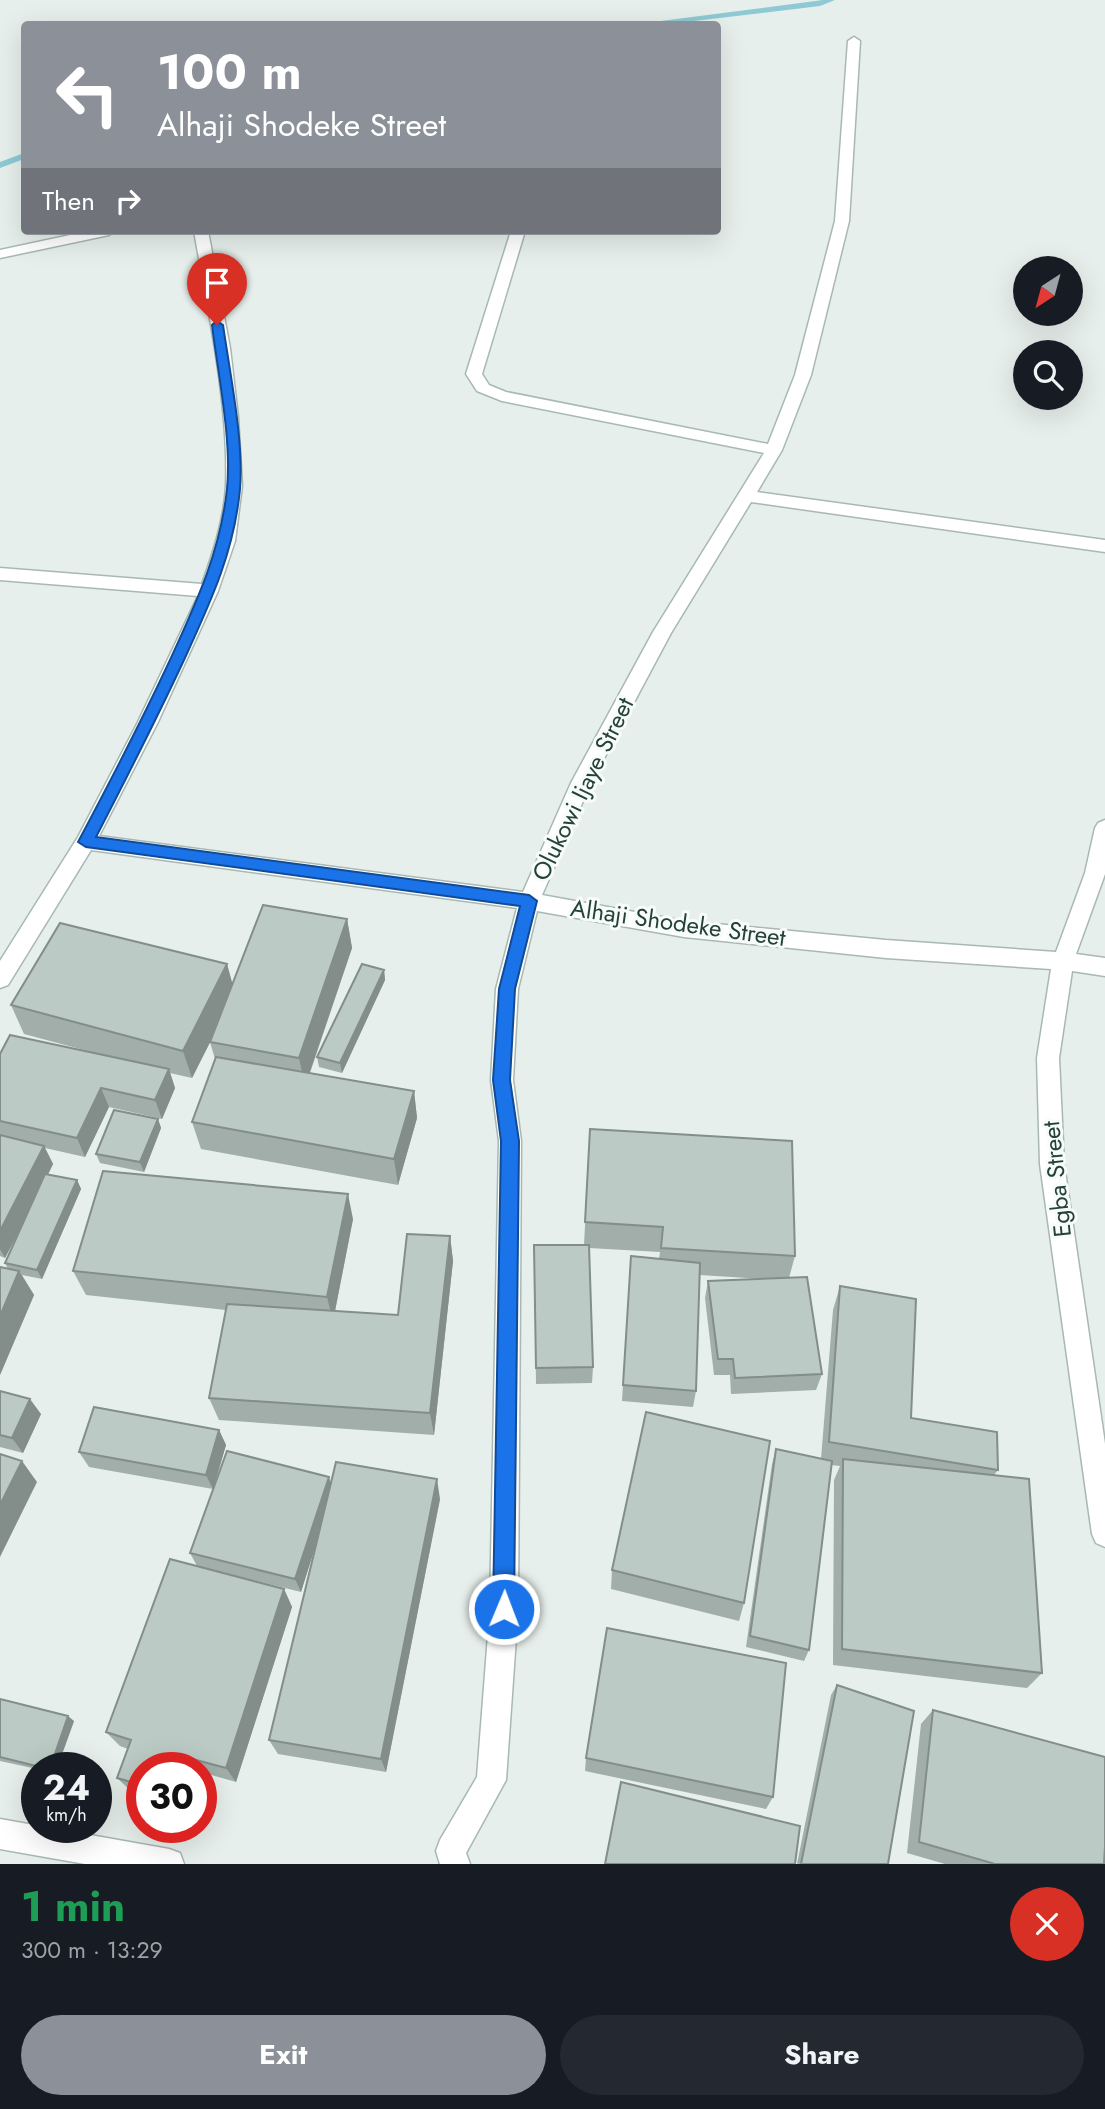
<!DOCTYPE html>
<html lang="en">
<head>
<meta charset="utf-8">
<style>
  :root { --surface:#171b24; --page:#242831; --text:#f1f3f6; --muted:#9ea1a6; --accent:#8c9099 }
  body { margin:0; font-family:Jost,sans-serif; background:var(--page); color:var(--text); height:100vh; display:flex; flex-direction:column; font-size:26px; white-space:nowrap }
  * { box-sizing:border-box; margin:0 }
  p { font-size:23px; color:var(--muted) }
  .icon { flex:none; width:38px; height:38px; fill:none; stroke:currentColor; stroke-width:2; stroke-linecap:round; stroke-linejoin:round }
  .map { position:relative; height:1864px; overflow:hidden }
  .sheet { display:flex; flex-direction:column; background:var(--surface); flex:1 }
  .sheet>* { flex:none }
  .hud { position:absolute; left:21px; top:21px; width:700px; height:214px; border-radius:7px; box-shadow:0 7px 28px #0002; background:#8c9099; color:#fff; overflow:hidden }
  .needle { width:46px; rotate:216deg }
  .controls { position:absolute; left:1013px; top:256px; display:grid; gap:14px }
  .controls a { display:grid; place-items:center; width:70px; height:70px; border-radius:50%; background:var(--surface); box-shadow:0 7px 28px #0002; font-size:35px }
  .speed { position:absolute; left:21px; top:1752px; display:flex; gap:14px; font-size:35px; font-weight:700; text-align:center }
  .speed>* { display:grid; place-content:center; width:91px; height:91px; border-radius:50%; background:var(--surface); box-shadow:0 7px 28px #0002; line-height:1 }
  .speed small { font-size:18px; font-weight:400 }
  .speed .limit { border:10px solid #d22; background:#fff; color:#111 }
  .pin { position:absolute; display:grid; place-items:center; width:60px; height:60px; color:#fff; margin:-72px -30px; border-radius:50% 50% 50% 0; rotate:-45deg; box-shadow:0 0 7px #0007 }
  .pin .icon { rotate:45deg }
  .me { position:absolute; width:77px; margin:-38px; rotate:1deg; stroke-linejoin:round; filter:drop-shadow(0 0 5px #0008) }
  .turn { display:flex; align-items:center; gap:24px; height:147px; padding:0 21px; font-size:32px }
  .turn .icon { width:91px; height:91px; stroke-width:2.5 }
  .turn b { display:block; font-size:49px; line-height:60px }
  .then { display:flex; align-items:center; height:66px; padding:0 21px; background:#0003; gap:14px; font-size:26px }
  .round { display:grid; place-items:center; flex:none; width:74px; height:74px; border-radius:37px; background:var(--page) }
  .overview { display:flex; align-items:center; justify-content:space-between; height:119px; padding:0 21px }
  h1 { font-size:42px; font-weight:700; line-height:52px; color:#1e9e55 }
  .primary-button { display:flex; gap:14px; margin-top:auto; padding:14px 21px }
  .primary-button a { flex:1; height:80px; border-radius:42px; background:var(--accent); color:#fff; font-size:28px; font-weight:700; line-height:80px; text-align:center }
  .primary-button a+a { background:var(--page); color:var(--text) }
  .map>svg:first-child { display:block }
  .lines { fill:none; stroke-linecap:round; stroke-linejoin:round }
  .stream { fill:#8ec9d4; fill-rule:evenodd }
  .minor-casing { stroke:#a8b8b2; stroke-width:3 }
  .minor { fill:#fff; fill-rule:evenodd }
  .wall { fill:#a1aea9 }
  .shaded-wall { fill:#838d89 }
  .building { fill:#bbcac4; stroke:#838d89; stroke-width:2 }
  .route { fill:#1a73e8; stroke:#114b97; stroke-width:2 }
  .labels { text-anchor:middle; stroke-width:6; stroke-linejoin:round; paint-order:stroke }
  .street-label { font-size:24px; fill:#24423a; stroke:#f7fbf9 }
</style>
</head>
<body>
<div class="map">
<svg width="1105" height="1864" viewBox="0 0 1105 1864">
  <rect width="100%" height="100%" fill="#e6efeb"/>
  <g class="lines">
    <path class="stream" d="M823,0H835L820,6L669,24H649L653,22Z
      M24,153V159L0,168V162Z"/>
    <g class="minor-casing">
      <path id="minor" d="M854,37L860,41L849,221L811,375L782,450L757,492L1105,540V552L751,502L671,633L591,783L542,895L684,921L886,940L1056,952L1085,873L1095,828L1098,823L1105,820V874L1076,954L1105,958V976L1072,971L1059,1058L1064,1164L1105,1444V1547L1096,1543L1092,1534L1040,1164L1037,1058L1051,969L886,958L684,937L537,911L518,989L513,1080L521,1141L518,1609L506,1780L466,1853L470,1864H440L436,1851L440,1840L477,1777L490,1609L499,1141L491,1080L496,989L517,908L91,850L8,985L0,988V961L78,837L137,724L198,596L0,580V568L202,584C213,553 224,520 226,486C229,406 208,310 194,231H208L230,348L238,417L242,486L235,541L218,591L157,724L99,836L523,892L571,783L653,632L764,453L502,401L477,391L466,374L511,231H525L482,374L489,385L506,392L768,444L795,375L835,221L848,41Z
        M89,231H116L109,235L0,258V250Z
        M0,1819L169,1849L180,1853L184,1864H85L0,1849Z"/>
    </g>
    <use href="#minor" class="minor"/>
  </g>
  <path class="wall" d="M347,919L352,948L310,1073L414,1091L417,1118L398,1185L201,1149L192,1122L215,1059L210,1042L212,1038L192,1078L170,1073L175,1088L162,1119L109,1107L85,1157L45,1148L53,1164L48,1175L77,1180L81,1189L42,1279L22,1275L34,1295L0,1375V1267L8,1269L5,1263L19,1232L5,1258L0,1256V1054L110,1057L24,1034L11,1005L227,964L232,984Z
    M384,970L385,980L342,1073L319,1067L317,1057Z
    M158,1119L161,1128L144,1172L100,1163L96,1154Z
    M590,1129L795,1256L789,1278L822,1374L816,1390L731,1394L730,1375H714L705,1298L708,1281L763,1279L700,1275L696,1391L693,1407L622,1401L631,1256L659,1259L660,1252L589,1248L593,1367L592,1383L536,1384L534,1245H584Z
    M353,1219L335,1311L398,1315L450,1236L453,1261L434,1435L219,1420L209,1398L226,1310L86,1295L73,1271Z
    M840,1286L911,1418L998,1470L994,1475L1042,1673L1027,1688L833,1665L834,1480L840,1466L831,1465L809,1650L804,1661L746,1647L772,1464L776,1449L821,1459L833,1310Z
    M0,1391L41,1414L23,1453L0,1447Z
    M219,1430L226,1445L215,1483L331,1484L440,1499L386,1772L278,1754L269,1740L317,1540L301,1592L197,1566L190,1553L213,1489L89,1467L79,1452Z
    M612,1570L744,1603L739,1621L611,1589Z
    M284,1589L292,1607L236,1782L201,1772V1768H142V1794L131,1791L117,1778L128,1749L120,1746L106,1732Z
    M837,1685L888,1864H797L831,1695Z
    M0,1699L74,1721L57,1768H37V1769L0,1761Z
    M933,1710L1104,1864H945L907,1853L921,1724Z
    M586,1758L773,1797L766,1809L585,1771Z"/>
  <path class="shaded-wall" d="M347,919L352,948L305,1086L299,1058Z
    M227,964L235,993L192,1078L183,1051Z
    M384,970L385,980L342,1073L340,1063Z
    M169,1069L175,1088L162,1119L155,1100Z
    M101,1088L109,1107L85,1157L77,1138Z
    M414,1091L417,1118L398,1185L394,1159Z
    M158,1119L161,1128L144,1172L140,1162Z
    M44,1146L53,1164L5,1258L0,1249V1231Z
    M77,1180L81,1189L42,1279L37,1270Z
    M348,1194L353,1219L333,1321L327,1297Z
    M450,1236L453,1261L434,1435L430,1413Z
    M19,1271L34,1295L0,1375V1316Z
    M30,1399L41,1414L23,1453L12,1438Z
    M219,1430L226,1445L213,1489L206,1475Z
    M22,1461L37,1482L0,1557V1505Z
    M329,1477L333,1491L301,1592L295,1579Z
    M437,1479L440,1499L386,1772L381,1759Z
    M284,1589L292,1607L236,1782L226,1768Z
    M68,1716L74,1721L57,1768H50Z
    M181,1756L191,1768H176Z"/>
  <path class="building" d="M263,905L347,919L299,1058L210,1042Z
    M60,923L227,964L183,1051L11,1005Z
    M362,964L384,970L340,1063L317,1057Z
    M10,1035L169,1069L155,1100L101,1088L77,1138L0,1121V1054Z
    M216,1057L414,1091L394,1159L192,1122Z
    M114,1110L158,1119L140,1162L96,1154Z
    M590,1129L792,1141L795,1256L661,1248L663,1227L585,1222Z
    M0,1135L44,1146L0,1231Z
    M103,1171L348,1194L327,1297L73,1271Z
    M45,1174L77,1180L37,1270L5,1263Z
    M407,1234L450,1236L430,1413L209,1398L227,1304L398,1315Z
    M534,1245H589L593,1367L536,1368Z
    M631,1256L700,1263L696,1391L623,1385Z
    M0,1267L19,1271L0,1316Z
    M807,1277L822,1374L735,1378L733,1359H718L708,1281Z
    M840,1286L916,1299L911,1418L997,1432L998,1470L829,1442Z
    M0,1391L30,1399L12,1438L0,1435Z
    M94,1407L219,1430L206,1475L79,1452Z
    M646,1412L770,1441L744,1603L612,1570Z
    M776,1449L832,1461L809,1650L750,1636Z
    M227,1451L329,1477L295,1579L190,1553Z
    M0,1454L22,1461L0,1505Z
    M843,1459L1029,1479L1042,1673L842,1649Z
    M336,1462L437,1479L381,1759L269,1740Z
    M170,1559L284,1589L226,1768L181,1756L176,1768H142V1785L117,1778L131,1740L106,1732Z
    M607,1628L786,1663L773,1797L586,1758Z
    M837,1685L914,1711L888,1864H801Z
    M0,1699L68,1716L50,1768H44L0,1757Z
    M933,1710L1105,1757V1846L1104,1864H995L919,1842Z
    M621,1782L800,1826L795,1864H605Z"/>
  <path class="route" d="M217,321L223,325C230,374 244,441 240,489C234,553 210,603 184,660C156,720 126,779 96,837L529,895L537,901L515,989L510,1080L519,1141L514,1609L511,1617L504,1620L496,1617L493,1609L501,1141L493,1080L499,989L520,906L86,847L78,842C110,782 141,722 170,660C196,603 220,553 227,489C232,441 218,374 212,325Z"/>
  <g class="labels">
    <g class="street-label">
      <text transform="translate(583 789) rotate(-64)" y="8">Olukowi Ijaye Street</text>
      <text transform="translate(678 923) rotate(8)" y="8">Alhaji Shodeke Street</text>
      <text transform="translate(1057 1179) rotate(-96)" y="8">Egba Street</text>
    </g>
  </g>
</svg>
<div class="controls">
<a><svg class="needle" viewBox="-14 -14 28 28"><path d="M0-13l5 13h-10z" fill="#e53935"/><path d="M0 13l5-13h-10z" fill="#9ea1a6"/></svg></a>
<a><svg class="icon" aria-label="search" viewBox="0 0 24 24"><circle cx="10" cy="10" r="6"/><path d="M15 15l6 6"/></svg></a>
</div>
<div class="speed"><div>24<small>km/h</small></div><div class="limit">30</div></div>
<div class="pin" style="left:217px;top:325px;background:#d93025"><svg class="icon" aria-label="arrive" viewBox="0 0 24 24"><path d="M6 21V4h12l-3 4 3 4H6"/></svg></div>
<svg class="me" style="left:504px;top:1609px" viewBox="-20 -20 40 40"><circle r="17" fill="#1a73e8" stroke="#fff" stroke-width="3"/><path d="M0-11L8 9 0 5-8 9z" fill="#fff"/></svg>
<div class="hud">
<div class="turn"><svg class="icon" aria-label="left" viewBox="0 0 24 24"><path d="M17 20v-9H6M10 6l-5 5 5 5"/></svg><div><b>100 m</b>Alhaji Shodeke Street</div></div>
<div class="then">Then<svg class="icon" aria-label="right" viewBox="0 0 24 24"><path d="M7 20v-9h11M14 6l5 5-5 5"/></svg></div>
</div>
</div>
<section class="sheet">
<div class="overview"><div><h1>1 min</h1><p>300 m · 13:29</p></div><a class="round" style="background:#d93025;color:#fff"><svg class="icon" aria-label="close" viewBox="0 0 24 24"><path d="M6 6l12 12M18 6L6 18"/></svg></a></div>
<div class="primary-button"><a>Exit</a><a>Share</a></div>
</section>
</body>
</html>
